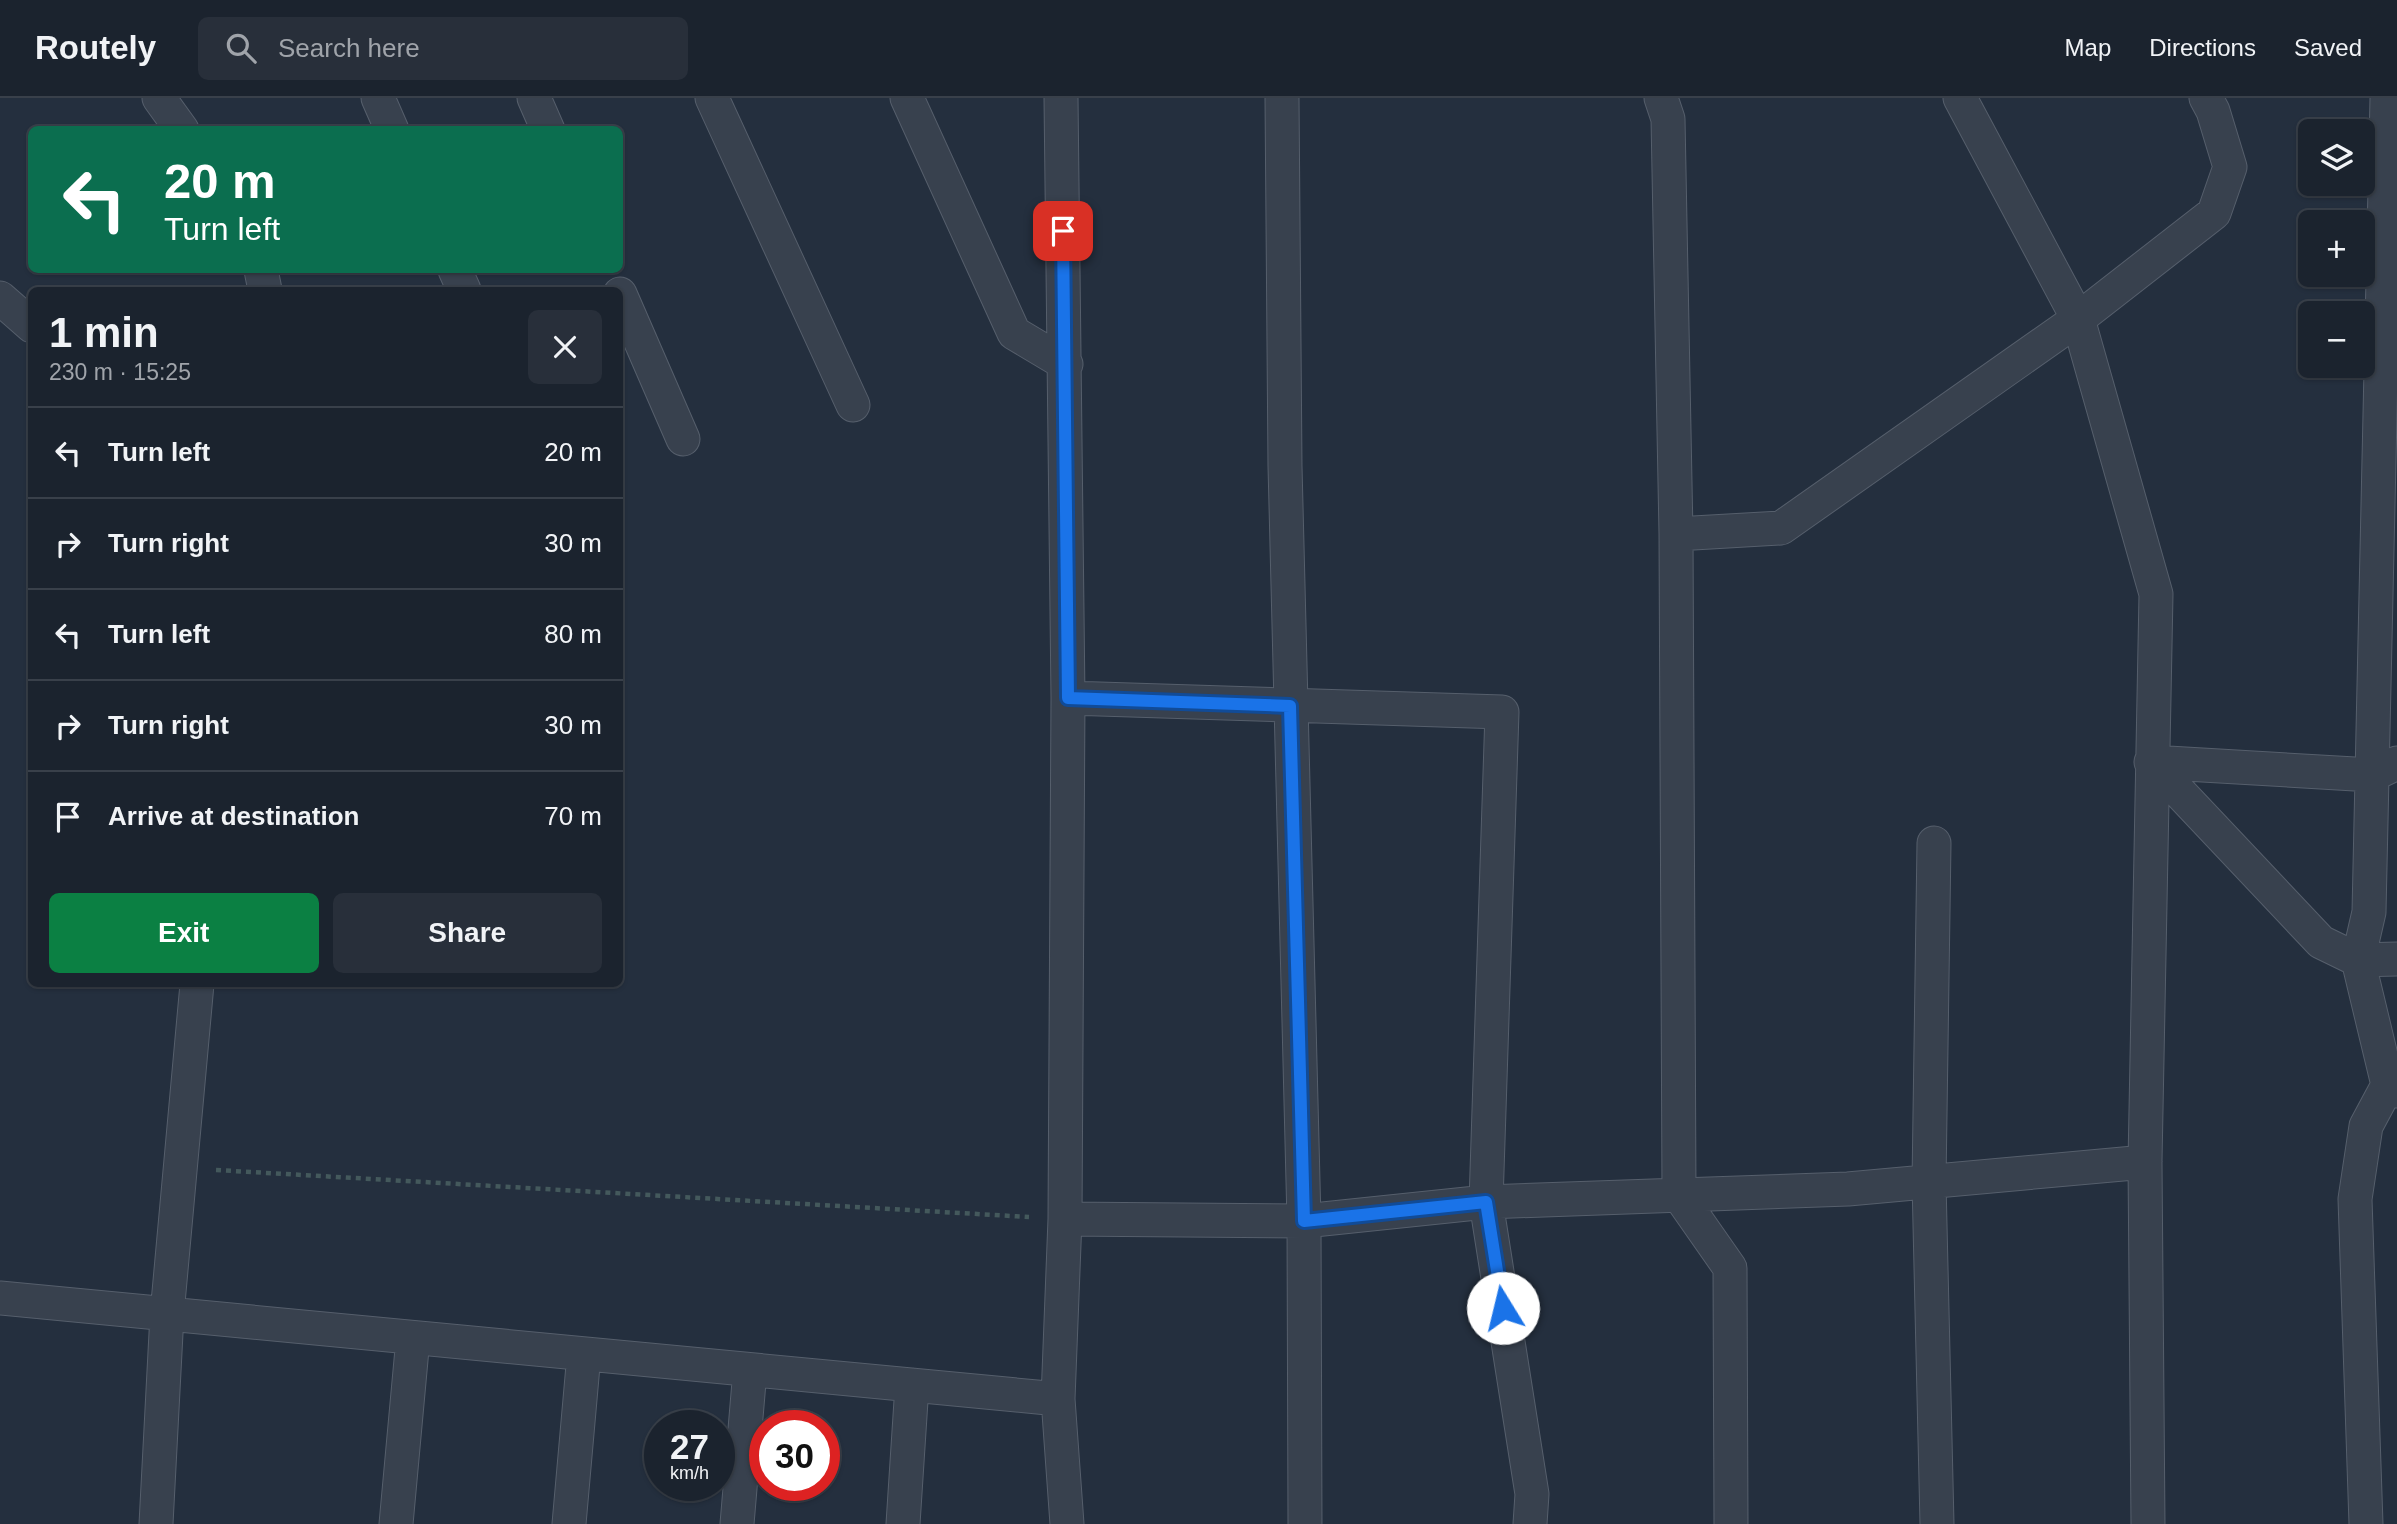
<!DOCTYPE html>
<html lang="en">
<head>
<meta charset="utf-8">
<style>
  :root { --surface:#1b232e; --page:#282f3a; --text:#f1f3f6; --muted:#a0a4aa; --line:#39404a; --accent:#0b8043 }
  body { margin:0; font-family:Arial,sans-serif; background:var(--page); color:var(--text); height:100vh; display:flex; flex-direction:column; font-size:26px; white-space:nowrap }
  * { box-sizing:border-box; margin:0 }
  p { font-size:23px; color:var(--muted) }
  .icon { flex:none; width:38px; height:38px; fill:none; stroke:currentColor; stroke-width:2; stroke-linecap:round; stroke-linejoin:round }
  .map { position:relative; flex:1; overflow:hidden }
  .sheet { position:absolute; left:28px; top:189px; width:595px; height:700px; display:flex; flex-direction:column; background:var(--surface); border-radius:10px; box-shadow:0 2px 5px #0004,0 0 0 2px var(--line) }
  .sheet>* { flex:none }
  .guide { position:absolute; left:28px; top:28px; width:595px; height:147px; border-radius:10px; box-shadow:0 2px 5px #0004,0 0 0 2px var(--line); background:#0b6e4f; color:#fff; overflow:hidden }
  .buttons { position:absolute; left:2298px; top:21px; display:grid; gap:14px }
  .buttons a { display:grid; place-items:center; width:77px; height:77px; border-radius:10px; background:var(--surface); box-shadow:0 2px 5px #0004,0 0 0 2px var(--line); font-size:35px }
  .speed { position:absolute; left:644px; top:1312px; display:flex; gap:14px; font-size:35px; font-weight:700; text-align:center }
  .speed>* { display:grid; place-content:center; width:91px; height:91px; border-radius:50%; background:var(--surface); box-shadow:0 2px 5px #0004,0 0 0 2px var(--line); line-height:1 }
  .speed small { font-size:18px; font-weight:400 }
  .speed .limit { border:10px solid #d22; background:#fff; color:#111 }
  .pin { position:absolute; display:grid; place-items:center; width:60px; height:60px; color:#fff; margin:-30px; border-radius:14px; box-shadow:0 4px 10px #0006 }
  .me { position:absolute; width:77px; margin:-38px; rotate:351deg; stroke-linejoin:round; filter:drop-shadow(0 0 5px #0008) }
  .turn { display:flex; align-items:center; gap:24px; height:147px; padding:0 21px; font-size:32px }
  .turn .icon { width:91px; height:91px; stroke-width:2.5 }
  .turn b { display:block; font-size:49px; line-height:60px }
  .round { display:grid; place-items:center; flex:none; width:74px; height:74px; border-radius:10px; background:var(--page) }
  .headline { display:flex; align-items:center; justify-content:space-between; height:119px; padding:0 21px }
  h1 { font-size:42px; font-weight:700; line-height:52px }
  .cta { display:flex; gap:14px; margin-top:auto; padding:14px 21px }
  .cta a { flex:1; height:80px; border-radius:10px; background:var(--accent); color:#fff; font-size:28px; font-weight:700; line-height:80px; text-align:center }
  .cta a+a { background:var(--page); color:var(--text) }
  ul { padding:0; list-style:none }
  li { display:flex; align-items:center; gap:21px; height:91px; padding:0 21px; border-top:2px solid var(--line) }
  li div { flex:1 }
  li b { display:block; font-size:26px }
  li em { font-style:normal }
  header { display:flex; align-items:center; gap:42px; box-sizing:border-box; height:98px; padding:0 35px; background:var(--surface); border-bottom:2px solid var(--line) }
  header strong { font-size:33px }
  nav { display:flex; gap:38px; margin-inline-start:auto; font-size:24px }
  .search { width:490px; height:63px; background:var(--page); display:flex; align-items:center; gap:18px; box-sizing:border-box; padding:0 24px; border-radius:10px; color:var(--muted); font-size:26px }
  .map>svg:first-child { display:block }
  .lines { fill:none; stroke-linecap:round; stroke-linejoin:round }
  .minor-casing { stroke:#565f6c; stroke-width:35 }
  .path { stroke:#44595c; stroke-width:4.5; stroke-dasharray:5 5; stroke-linecap:butt }
  .minor { stroke:#38414e; stroke-width:33 }
  .route-casing { stroke:#114b97; stroke-width:18 }
  .route { stroke:#1a73e8; stroke-width:12 }
</style>
</head>
<body>
<header>
<strong>Routely</strong>
<div class="search"><svg class="icon" aria-label="search" viewBox="0 0 24 24"><circle cx="10" cy="10" r="6"/><path d="M15 15l6 6"/></svg>Search here</div>
<nav><a>Map</a><a>Directions</a><a>Saved</a></nav>
</header>
<div class="map">
<svg width="2397" height="1426" viewBox="0 0 2397 1426">
  <rect width="100%" height="100%" fill="#242f3e"/>
  <g class="lines">
    <g class="minor-casing">
      <path id="minor" d="M159,0L182,32
        M378,0L392,32
        M534,0L548,32
        M712,0L853,307
        M907,0L1014,235L1066,266
        M1061,0L1068,600L1065,1121L1058,1301L1067,1426
        M1282,0L1285,368L1304,1123L1305,1426
        M1661,0L1668,21L1676,436L1679,1097L1730,1170L1731,1426
        M1960,0L2078,221L2156,496L2145,1064L2148,1426
        M2387,0L2369,814L2358,862L2388,987L2397,993
        M261,172L265,192
        M455,172L464,192
        M620,196L683,341
        M0,200L32,228
        M1676,436L1781,430L2078,221L2214,115L2230,69L2213,13L2206,0
        M1068,600L1502,614L1486,1104L1532,1396L1530,1426
        M2151,664L2321,844L2358,862L2397,861
        M2151,664L2372,677L2397,665
        M1934,745L1929,1084L1937,1426
        M1065,1121L1304,1123L1486,1104L1848,1091L2145,1064
        M0,1200L1058,1301
        M156,1426L167,1216L197,886
        M396,1426L413,1240
        M569,1426L584,1256
        M737,1426L750,1272
        M903,1426L912,1287
        M2366,1426L2355,1101L2366,1028L2388,987"/>
    </g>
    <path class="path" d="M216,1072L1029,1119"/>
    <use href="#minor" class="minor"/>
  </g>
  <g class="lines">
    <g class="route-casing">
      <path id="route" d="M1063,133L1068,600L1290,608L1304,1123L1486,1104L1503,1210"/>
    </g>
    <use href="#route" class="route"/>
  </g>
</svg>
<div class="buttons">
<a><svg class="icon" aria-label="layers" viewBox="0 0 24 24"><path d="M12 4l9 5-9 5-9-5zM3 14l9 5 9-5"/></svg></a>
<a>+</a>
<a>−</a>
</div>
<div class="speed"><div>27<small>km/h</small></div><div class="limit">30</div></div>
<div class="pin" style="left:1063px;top:133px;background:#d93025"><svg class="icon" aria-label="arrive" viewBox="0 0 24 24"><path d="M6 21V4h12l-3 4 3 4H6"/></svg></div>
<svg class="me" style="left:1503px;top:1210px" viewBox="-20 -20 40 40"><circle r="19" fill="#fff"/><path d="M0-13L10 11 0 6-10 11z" fill="#1a73e8"/></svg>
<div class="guide">
<div class="turn"><svg class="icon" aria-label="left" viewBox="0 0 24 24"><path d="M17 20v-9H6M10 6l-5 5 5 5"/></svg><div><b>20 m</b>Turn left</div></div>
</div>
<section class="sheet">
<div class="headline"><div><h1>1 min</h1><p>230 m · 15:25</p></div><a class="round"><svg class="icon" aria-label="close" viewBox="0 0 24 24"><path d="M6 6l12 12M18 6L6 18"/></svg></a></div>
<ul>
<li><svg class="icon" aria-label="left" viewBox="0 0 24 24"><path d="M17 20v-9H6M10 6l-5 5 5 5"/></svg><div><b>Turn left</b></div><em>20 m</em></li>
<li><svg class="icon" aria-label="right" viewBox="0 0 24 24"><path d="M7 20v-9h11M14 6l5 5-5 5"/></svg><div><b>Turn right</b></div><em>30 m</em></li>
<li><svg class="icon" aria-label="left" viewBox="0 0 24 24"><path d="M17 20v-9H6M10 6l-5 5 5 5"/></svg><div><b>Turn left</b></div><em>80 m</em></li>
<li><svg class="icon" aria-label="right" viewBox="0 0 24 24"><path d="M7 20v-9h11M14 6l5 5-5 5"/></svg><div><b>Turn right</b></div><em>30 m</em></li>
<li><svg class="icon" aria-label="arrive" viewBox="0 0 24 24"><path d="M6 21V4h12l-3 4 3 4H6"/></svg><div><b>Arrive at destination</b></div><em>70 m</em></li>
</ul>
<div class="cta"><a>Exit</a><a>Share</a></div>
</section>
</div>
</body>
</html>
